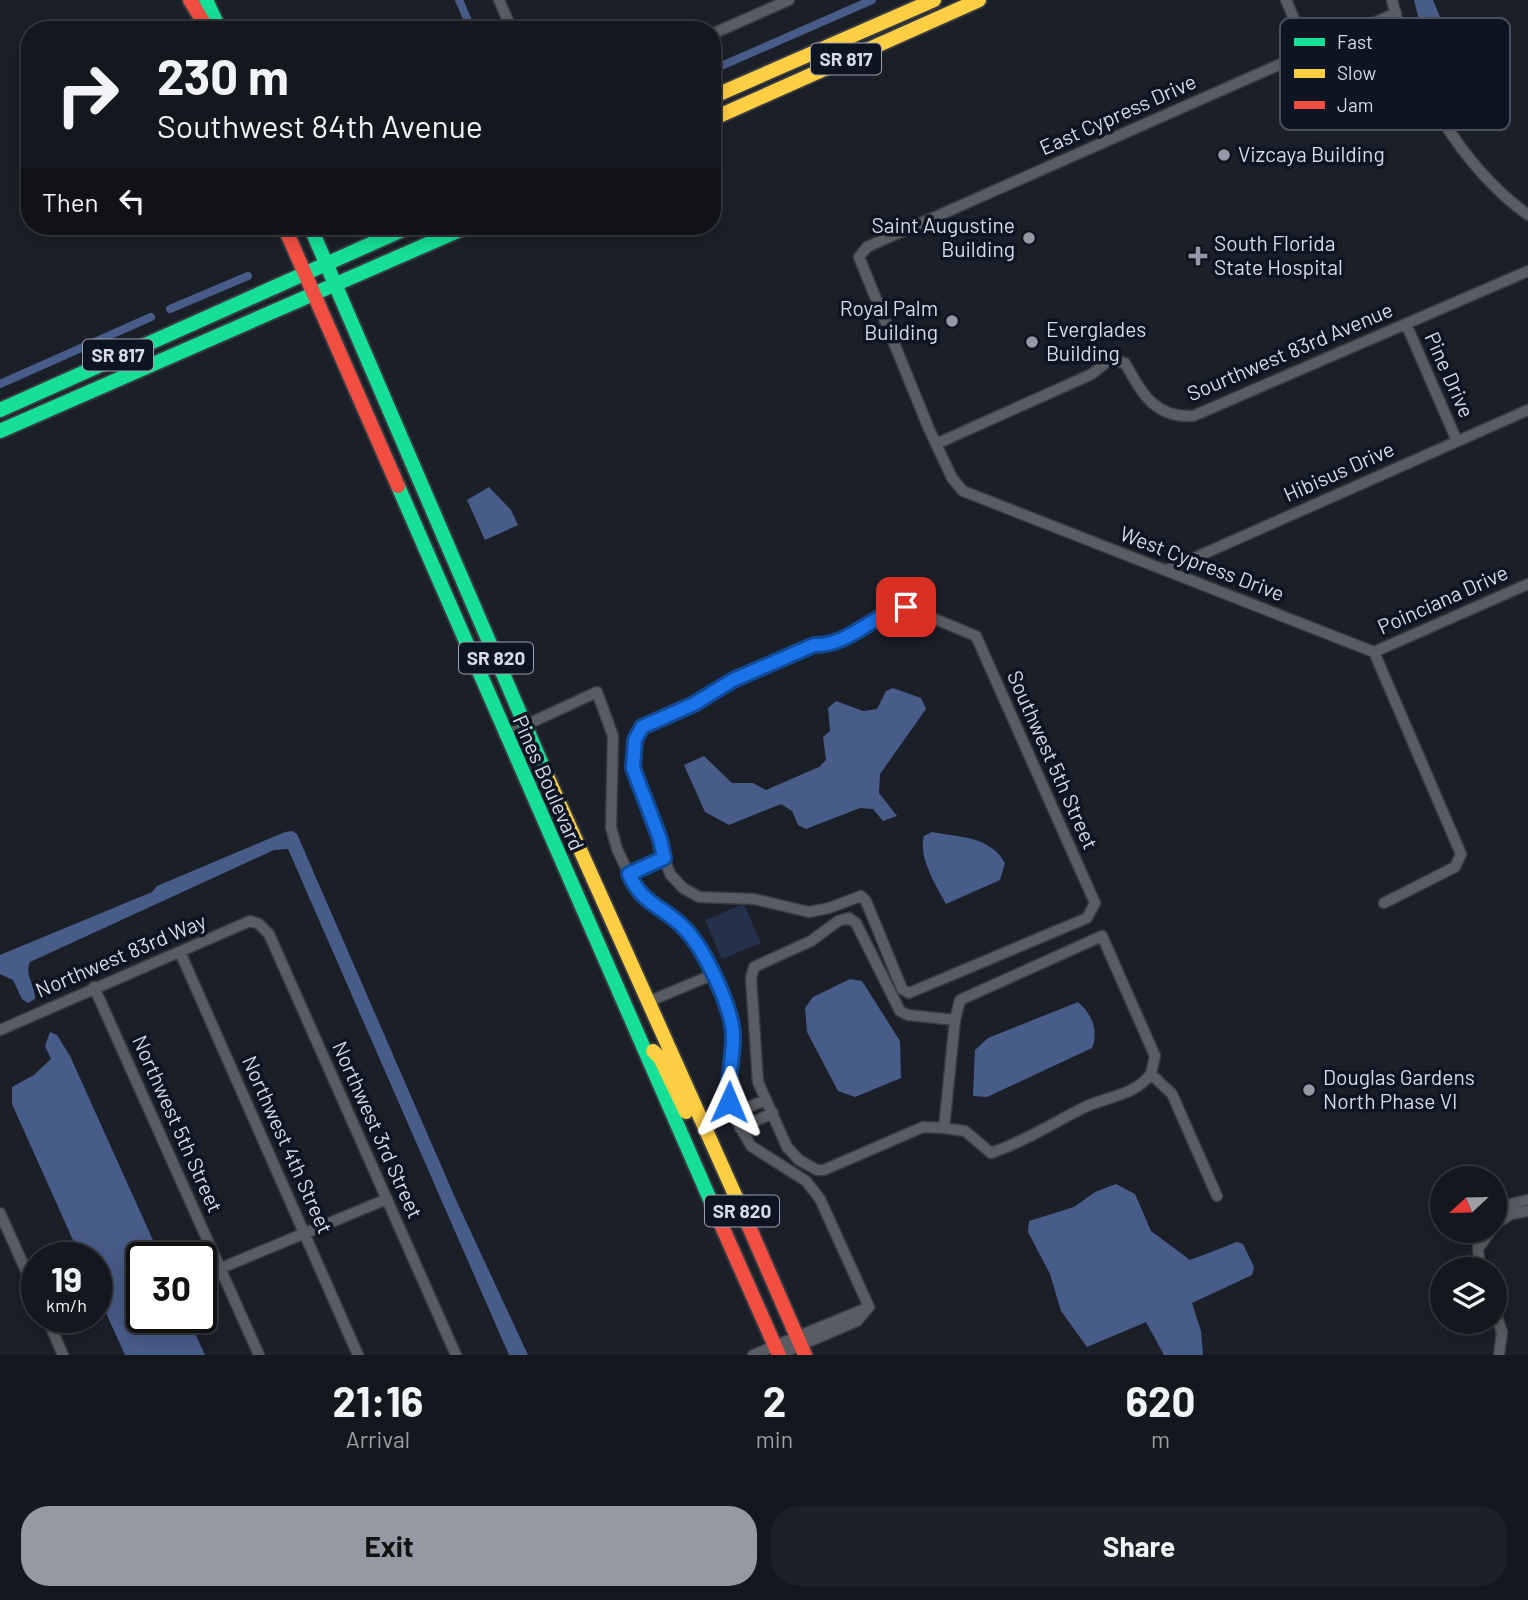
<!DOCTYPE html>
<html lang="en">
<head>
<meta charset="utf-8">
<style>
  :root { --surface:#14171d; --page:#1d2026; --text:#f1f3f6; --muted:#9d9fa4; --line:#33363b; --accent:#9599a3 }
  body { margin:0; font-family:Barlow,sans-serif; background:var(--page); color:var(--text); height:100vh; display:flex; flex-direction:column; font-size:26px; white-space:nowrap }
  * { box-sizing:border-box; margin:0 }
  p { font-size:23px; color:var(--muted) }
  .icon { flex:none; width:38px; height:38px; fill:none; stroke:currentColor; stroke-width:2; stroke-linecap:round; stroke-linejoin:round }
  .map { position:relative; height:1355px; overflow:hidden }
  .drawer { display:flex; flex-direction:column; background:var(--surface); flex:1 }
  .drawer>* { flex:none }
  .guide { position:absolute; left:21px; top:21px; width:700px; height:214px; border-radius:28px; box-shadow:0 4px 18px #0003,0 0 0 2px var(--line); background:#14171d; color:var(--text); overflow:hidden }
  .needle { width:46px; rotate:248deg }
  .buttons { position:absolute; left:1430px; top:1166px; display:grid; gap:14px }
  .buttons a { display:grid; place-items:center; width:77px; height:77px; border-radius:50%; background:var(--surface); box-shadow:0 4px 18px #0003,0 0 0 2px var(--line); font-size:35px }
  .speed { position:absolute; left:21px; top:1242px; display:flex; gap:14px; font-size:35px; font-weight:700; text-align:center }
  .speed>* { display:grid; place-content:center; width:91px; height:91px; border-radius:50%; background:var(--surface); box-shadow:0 4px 18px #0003,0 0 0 2px var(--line); line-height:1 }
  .speed small { font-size:18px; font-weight:400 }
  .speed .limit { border:4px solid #111; border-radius:10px; background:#fff; color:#111 }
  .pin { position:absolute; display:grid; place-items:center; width:60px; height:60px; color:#fff; margin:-30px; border-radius:14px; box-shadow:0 4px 10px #0006 }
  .me { position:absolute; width:77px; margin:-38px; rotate:1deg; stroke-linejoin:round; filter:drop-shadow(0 0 5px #0008) }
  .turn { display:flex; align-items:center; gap:24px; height:147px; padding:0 21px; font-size:32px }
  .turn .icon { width:91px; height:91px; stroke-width:2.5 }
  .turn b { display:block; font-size:49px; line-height:60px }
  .then { display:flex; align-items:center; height:66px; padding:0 21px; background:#0003; gap:14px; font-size:26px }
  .eta { display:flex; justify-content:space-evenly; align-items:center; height:119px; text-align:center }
  .eta b { font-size:42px; font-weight:700; line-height:49px }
  .cta { display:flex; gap:14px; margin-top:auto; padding:14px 21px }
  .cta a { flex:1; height:80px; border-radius:28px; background:var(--accent); color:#111; font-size:28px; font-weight:700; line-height:80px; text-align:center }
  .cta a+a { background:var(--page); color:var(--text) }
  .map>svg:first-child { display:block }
  .green { fill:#25314c }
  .water { fill:#485c8a }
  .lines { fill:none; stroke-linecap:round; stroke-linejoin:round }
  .canal { stroke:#485c8a; stroke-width:8 }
  .street-casing { stroke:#383b42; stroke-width:13 }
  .fast-casing { stroke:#383b42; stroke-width:18 }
  .slow-casing { stroke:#383b42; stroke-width:18 }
  .jam-casing { stroke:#383b42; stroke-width:18 }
  .street { stroke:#595c62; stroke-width:10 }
  .fast { stroke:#16e098; stroke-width:14 }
  .slow { stroke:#ffcf43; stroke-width:14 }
  .jam { stroke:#f24e42; stroke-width:14 }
  .route-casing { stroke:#114b97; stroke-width:18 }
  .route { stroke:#1a73e8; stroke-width:12 }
  .poi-dot { fill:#9599a3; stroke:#0d1422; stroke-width:2.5 }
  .labels { text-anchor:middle; stroke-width:7; stroke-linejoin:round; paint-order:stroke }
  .shield { fill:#0d1422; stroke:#9a9fab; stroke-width:2 }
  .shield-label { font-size:19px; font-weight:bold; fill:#d6dbe6 }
  .street-label { font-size:21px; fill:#d6dbe6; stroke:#0d1422 }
  .poi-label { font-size:21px; fill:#d6dbe6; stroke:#0d1422; text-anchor:start }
  .key { fill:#0d1422; stroke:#49505d; stroke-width:2 }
  .key-label { font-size:19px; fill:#d6dbe6 }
</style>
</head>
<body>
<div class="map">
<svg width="1528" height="1355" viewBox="0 0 1528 1355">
  <rect width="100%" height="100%" fill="#1b1f27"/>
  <path class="green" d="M744,904L761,943L722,959L705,920Z"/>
  <path class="water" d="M1414,0H1433L1460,65L1462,76L1450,83C1429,63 1421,28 1414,0Z
    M489,487L511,510L518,525L485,540L467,500Z
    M893,688L921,698L926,709L880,774L879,793L897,816L883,821L873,809L860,808L806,829L798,825L792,811L781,804L729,825L705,812L684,765L704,756L732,783H753L766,790L819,767L826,760L823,737L830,731L828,708L836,701L863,711L877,709L886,691Z
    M292,831L297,834L457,1202L528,1355H509L288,849L274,850L30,962C24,974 35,985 35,999L28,1003L22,999L13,980L0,974V955L152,892L157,886L285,832Z
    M932,832C959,837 990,836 1005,863L1000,880L946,904C936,885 918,858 924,836Z
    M850,979L862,981L900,1041L901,1078L855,1097L838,1091L807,1032L805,1008L813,997Z
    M1078,1002C1092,1014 1099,1031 1092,1048L987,1097L973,1096L975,1050L988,1038Z
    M50,1032L57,1035L70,1056L161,1258H142V1318H188L205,1355H125L96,1291V1258H81L12,1104V1087L34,1075L51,1059L45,1046Z
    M1116,1184L1135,1194L1151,1231L1190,1260L1237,1242L1243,1244L1254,1267L1252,1275L1192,1303L1201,1331L1203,1355H1164L1146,1322L1087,1347L1061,1311L1050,1274L1028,1232L1029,1221L1074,1207L1095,1192Z"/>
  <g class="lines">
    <path class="canal" d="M459,0L472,30
      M712,70L872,0
      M345,231L358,226
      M170,309L248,276
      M0,384L151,317"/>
    <g class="street-casing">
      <path id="street" d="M499,0L512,30
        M1286,0L1308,52
        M1392,0C1411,81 1461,166 1528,215
        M712,34L789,0
        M1406,324L1457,441
        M936,444L1092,374L1109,360L1125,363C1142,393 1154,418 1193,416L1528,271
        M1167,570L1528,410
        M1374,652L963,491L952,478L929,429L859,257L867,247L1396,13
        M1374,652L1461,854L1455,867L1384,903
        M1374,652L1528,584
        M504,735L597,692L613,736L611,827L617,849L639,895L680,923L692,936L724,1002L733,1037L728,1087L733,1114L751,1146L806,1181L820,1199L869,1307
        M629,874L664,858L670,874L683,888L699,897L754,899L809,912L829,908L861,896L866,901L902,989L909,993L1087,918L1095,903L976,636L906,607C872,614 850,646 814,645L733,680L694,704L642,727L635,740L633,768L661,839L664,858
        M180,952L358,1355
        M94,987L259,1355
        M650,1001L712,975
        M955,1020L908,1015L900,1011L856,923L849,918L838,921L811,941L754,967L751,978L758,1082L787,1147L799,1160L817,1170H824L923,1127L944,1128L955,1020L960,1000L1102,936L1155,1056L1151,1074L1172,1094L1217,1196
        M0,1030L250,921L259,924L269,934L456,1355
        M733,1114L765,1100
        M740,1128L773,1113
        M944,1128L965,1131L991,1153C1023,1142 1050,1125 1079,1110C1104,1096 1132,1098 1151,1074
        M0,1213L37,1295
        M1494,1213L1507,1205L1528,1200
        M1494,1225L1511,1214L1528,1211
        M1478,1249L1491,1230
        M221,1268L387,1199
        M1480,1269L1478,1249L1481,1230
        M1494,1309L1502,1332L1499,1355
        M47,1318L63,1355
        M753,1355L869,1307
        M778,1355L857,1321L869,1307"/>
    </g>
    <g class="fast-casing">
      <path id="fast" d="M206,0L220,30
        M310,226L547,776
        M0,410L411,226
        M0,431L469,226
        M398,486L712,1204"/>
    </g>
    <g class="slow-casing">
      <path id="slow" d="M712,97L934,0
        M712,119L979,0
        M547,776L740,1206
        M653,1051L660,1058L686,1112"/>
    </g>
    <g class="jam-casing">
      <path id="jam" d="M190,0L208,30
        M284,226L398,486
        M712,1204L779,1355
        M740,1206L805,1355"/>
    </g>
    <use href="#street" class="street"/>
    <use href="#fast" class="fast"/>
    <use href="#slow" class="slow"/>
    <use href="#jam" class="jam"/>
  </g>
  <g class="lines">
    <g class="route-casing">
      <path id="route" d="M729,1102C727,1080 733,1059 733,1037C733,1009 705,950 685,929C664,906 643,906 629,874L664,858L660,839L633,768L635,740L642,727L694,704L733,680L814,645C850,646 872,614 906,607"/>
    </g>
    <use href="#route" class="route"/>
  </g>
  <g class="poi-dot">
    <circle cx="1224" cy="155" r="7"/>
    <circle cx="1029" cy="238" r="7"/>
    <path d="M1194.5 245.5h7v7h7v7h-7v7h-7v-7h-7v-7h7z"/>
    <circle cx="952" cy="321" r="7"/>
    <circle cx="1032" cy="342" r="7"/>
    <circle cx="1309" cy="1090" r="7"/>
  </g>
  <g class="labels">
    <g class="shield">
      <rect x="811" y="43.5" width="70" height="31" rx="5"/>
      <rect x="83" y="339.5" width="70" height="31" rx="5"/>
      <rect x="459" y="642.5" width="74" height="31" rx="5"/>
      <rect x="705" y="1195.5" width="74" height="31" rx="5"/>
    </g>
    <g class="shield-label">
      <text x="846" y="66">SR 817</text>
      <text x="118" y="362">SR 817</text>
      <text x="496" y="665">SR 820</text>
      <text x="742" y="1218">SR 820</text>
    </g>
    <g class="street-label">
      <text transform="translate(1118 115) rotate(-24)" y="7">East Cypress Drive</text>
      <text transform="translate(1290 352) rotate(-23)" y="7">Sourthwest 83rd Avenue</text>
      <text transform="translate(1449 375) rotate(66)" y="7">Pine Drive</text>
      <text transform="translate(1339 472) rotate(-24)" y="7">Hibisus Drive</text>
      <text transform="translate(1202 564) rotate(21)" y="7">West Cypress Drive</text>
      <text transform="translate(1443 600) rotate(-24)" y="7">Poinciana Drive</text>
      <text transform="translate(1052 760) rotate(66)" y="7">Southwest 5th Street</text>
      <text transform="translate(548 783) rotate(66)" y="7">Pines Boulevard</text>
      <text transform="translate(121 956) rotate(-23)" y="7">Northwest 83rd Way</text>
      <text transform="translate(177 1124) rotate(66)" y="7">Northwest 5th Street</text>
      <text transform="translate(377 1130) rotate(66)" y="7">Northwest 3rd Street</text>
      <text transform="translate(287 1145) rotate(66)" y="7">Northwest 4th Street</text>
    </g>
    <g class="poi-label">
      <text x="1238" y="162">Vizcaya Building</text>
      <text x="1015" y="233" text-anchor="end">Saint Augustine<tspan x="1015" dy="24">Building</tspan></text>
      <text x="1214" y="251">South Florida<tspan x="1214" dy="24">State Hospital</tspan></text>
      <text x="938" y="316" text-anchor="end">Royal Palm<tspan x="938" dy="24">Building</tspan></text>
      <text x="1046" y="337">Everglades<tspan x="1046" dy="24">Building</tspan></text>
      <text x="1323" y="1085">Douglas Gardens<tspan x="1323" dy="24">North Phase VI</tspan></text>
    </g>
  </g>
  <rect x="1280" y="18" width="230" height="112" rx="10" class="key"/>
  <rect x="1294" y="38" width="31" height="8" fill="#16e098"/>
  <rect x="1294" y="69" width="31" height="9" fill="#ffcf43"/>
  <rect x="1294" y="101" width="31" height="8" fill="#f24e42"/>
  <g class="key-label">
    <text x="1337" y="49">Fast</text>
    <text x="1337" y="80">Slow</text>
    <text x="1337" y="112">Jam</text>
  </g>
</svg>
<div class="buttons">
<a><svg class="needle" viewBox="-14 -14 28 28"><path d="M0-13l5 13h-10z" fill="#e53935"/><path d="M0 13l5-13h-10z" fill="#9d9fa4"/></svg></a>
<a><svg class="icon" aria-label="layers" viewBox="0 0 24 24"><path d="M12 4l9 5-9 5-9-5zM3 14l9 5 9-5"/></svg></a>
</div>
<div class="speed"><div>19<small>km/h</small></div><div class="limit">30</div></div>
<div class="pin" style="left:906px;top:607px;background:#d93025"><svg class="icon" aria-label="arrive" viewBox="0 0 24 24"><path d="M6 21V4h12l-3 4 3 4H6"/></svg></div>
<svg class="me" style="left:729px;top:1102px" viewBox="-20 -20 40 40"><path d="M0-17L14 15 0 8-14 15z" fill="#1a73e8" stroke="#fff" stroke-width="4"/></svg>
<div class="guide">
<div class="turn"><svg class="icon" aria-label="right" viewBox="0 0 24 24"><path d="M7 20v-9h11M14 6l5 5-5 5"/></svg><div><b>230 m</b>Southwest 84th Avenue</div></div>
<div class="then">Then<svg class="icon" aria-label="left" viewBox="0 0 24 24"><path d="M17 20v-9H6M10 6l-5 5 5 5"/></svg></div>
</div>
</div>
<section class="drawer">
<div class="eta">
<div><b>21:16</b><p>Arrival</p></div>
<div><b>2</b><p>min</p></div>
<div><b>620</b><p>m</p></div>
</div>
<div class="cta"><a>Exit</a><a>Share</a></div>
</section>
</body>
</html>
